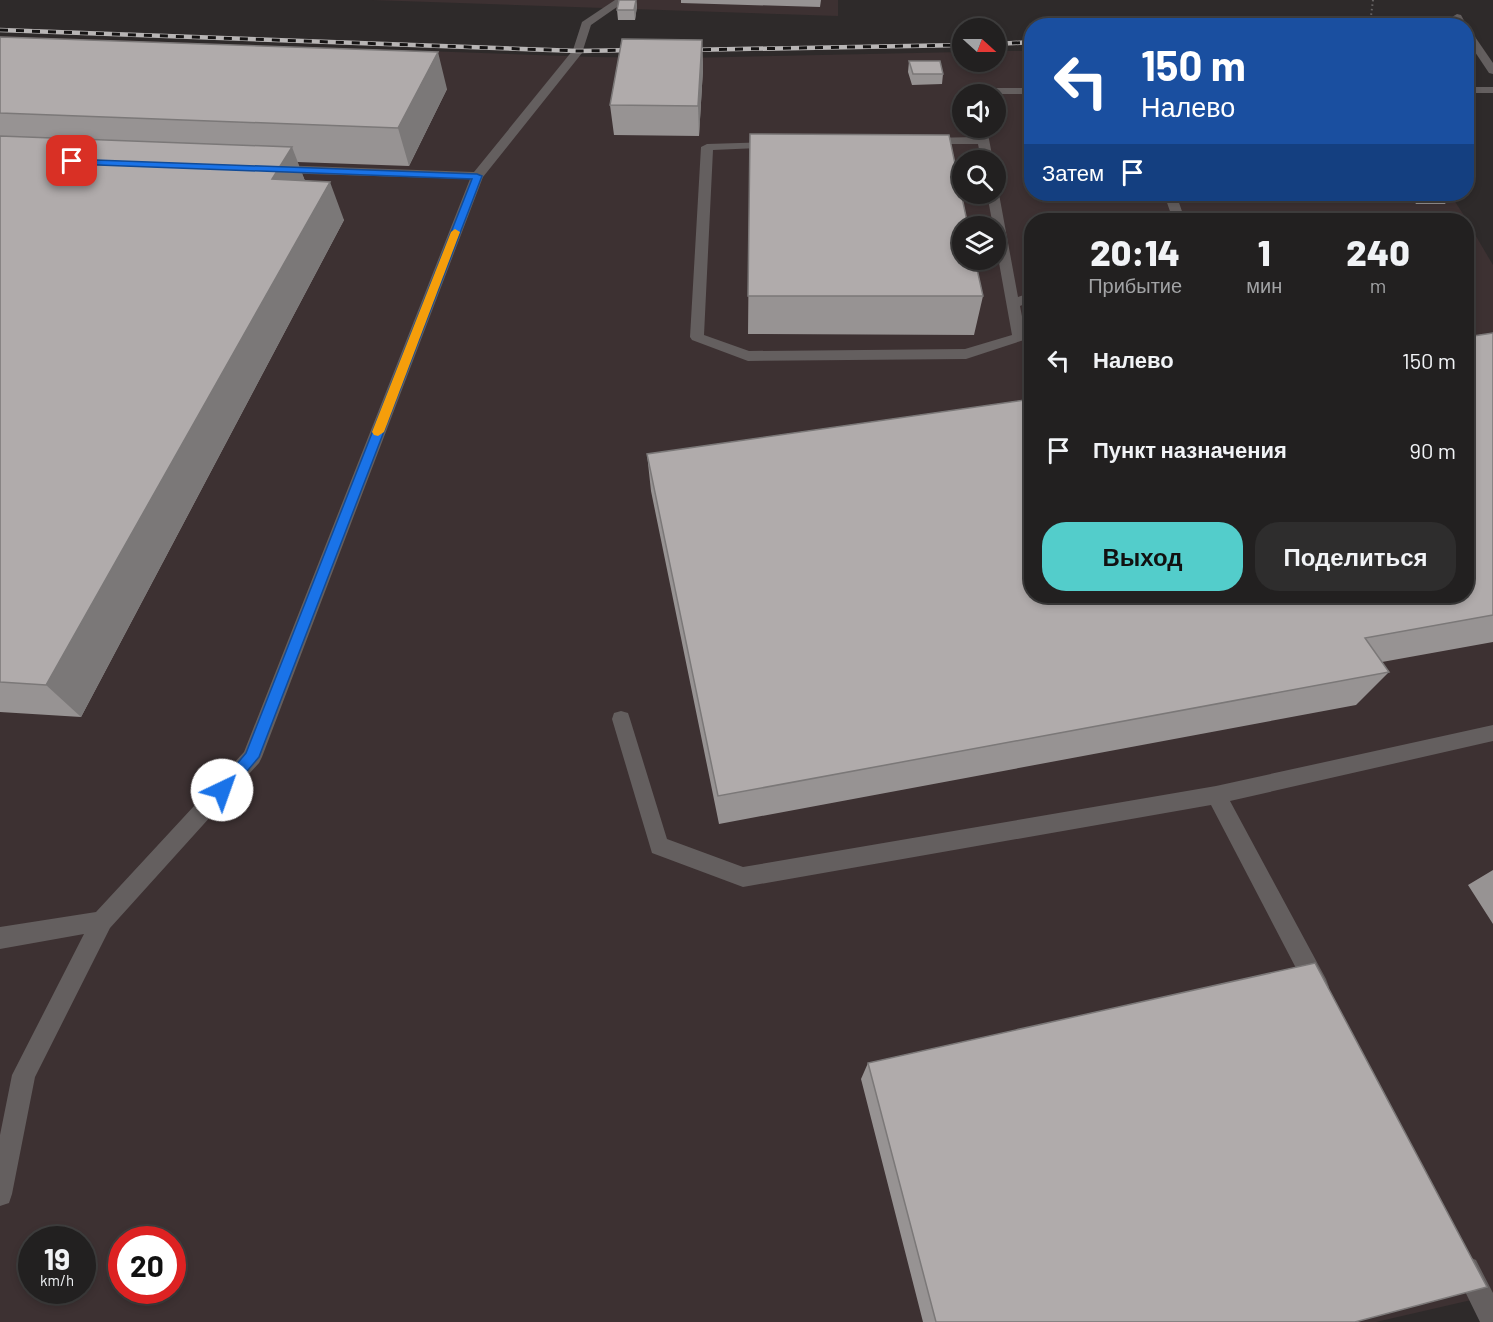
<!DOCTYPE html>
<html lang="ru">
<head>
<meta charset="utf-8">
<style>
  :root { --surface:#222020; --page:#2e2d2d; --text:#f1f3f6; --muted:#a2a3a5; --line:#3f3e3e; --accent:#53cdcb }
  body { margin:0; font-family:Barlow,sans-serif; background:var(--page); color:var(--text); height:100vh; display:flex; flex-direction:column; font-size:22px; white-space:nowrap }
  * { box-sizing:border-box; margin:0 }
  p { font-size:20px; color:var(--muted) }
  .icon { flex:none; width:33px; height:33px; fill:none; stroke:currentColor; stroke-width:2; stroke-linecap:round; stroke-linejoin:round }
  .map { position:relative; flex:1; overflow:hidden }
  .sheet { position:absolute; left:1024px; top:213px; width:450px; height:390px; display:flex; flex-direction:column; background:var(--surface); border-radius:24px; box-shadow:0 3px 9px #0003,0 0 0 2px var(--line) }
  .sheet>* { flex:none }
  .guide { position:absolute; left:1024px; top:18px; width:450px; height:183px; border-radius:24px; box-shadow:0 3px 9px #0003,0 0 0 2px var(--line); background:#1a4fa0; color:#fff; overflow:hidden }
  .needle { width:39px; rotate:111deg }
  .buttons { position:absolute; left:952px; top:18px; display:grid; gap:12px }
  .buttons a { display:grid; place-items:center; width:54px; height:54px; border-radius:50%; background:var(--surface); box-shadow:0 3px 9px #0003,0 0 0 2px var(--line); font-size:30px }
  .speed { position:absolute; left:18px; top:1226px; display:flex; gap:12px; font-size:30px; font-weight:700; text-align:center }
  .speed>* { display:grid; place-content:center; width:78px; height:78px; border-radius:50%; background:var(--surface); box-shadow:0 3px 9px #0003,0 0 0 2px var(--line); line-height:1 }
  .speed small { font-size:15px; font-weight:400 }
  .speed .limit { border:9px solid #d22; background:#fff; color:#111 }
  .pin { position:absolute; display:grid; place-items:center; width:51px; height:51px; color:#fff; margin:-26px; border-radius:12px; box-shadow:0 3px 9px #0006 }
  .me { position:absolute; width:66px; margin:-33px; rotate:42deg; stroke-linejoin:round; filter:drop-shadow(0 0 4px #0008) }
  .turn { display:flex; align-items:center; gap:21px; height:126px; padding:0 18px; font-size:27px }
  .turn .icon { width:78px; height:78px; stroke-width:2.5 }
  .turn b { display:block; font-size:42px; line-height:51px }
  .then { display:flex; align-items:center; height:57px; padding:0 18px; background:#0003; gap:12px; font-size:22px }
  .eta { display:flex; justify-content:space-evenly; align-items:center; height:102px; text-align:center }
  .eta b { font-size:36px; font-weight:800; line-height:42px }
  .action { display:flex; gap:12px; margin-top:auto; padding:12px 18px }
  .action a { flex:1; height:69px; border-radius:24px; background:var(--accent); color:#111; font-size:24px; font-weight:800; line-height:69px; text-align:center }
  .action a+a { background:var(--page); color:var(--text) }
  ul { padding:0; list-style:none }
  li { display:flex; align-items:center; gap:18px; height:90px; padding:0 18px }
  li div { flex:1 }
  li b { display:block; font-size:22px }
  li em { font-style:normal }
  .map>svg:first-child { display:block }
  .built { fill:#3d3132; fill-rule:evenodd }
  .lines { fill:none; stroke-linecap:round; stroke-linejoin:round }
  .path { stroke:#686565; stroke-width:2; stroke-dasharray:1.5 3; stroke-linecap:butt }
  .minor { fill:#645f5f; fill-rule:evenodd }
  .rail-casing { stroke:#b8b5b5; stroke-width:4.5 }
  .rail { stroke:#151313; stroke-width:3; stroke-dasharray:8; stroke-linecap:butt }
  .wall { fill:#979393 }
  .shaded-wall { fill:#7b7878 }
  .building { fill:#b0abab; stroke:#7b7878; stroke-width:1.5 }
  .route { fill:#1a73e8; stroke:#114b97; stroke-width:1.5 }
  .slow { fill:#f59e0b }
</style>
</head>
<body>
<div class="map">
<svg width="1493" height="1322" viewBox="0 0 1493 1322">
  <rect width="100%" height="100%" fill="#2e2a2a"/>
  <path class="built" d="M372,0H838V16Z
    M0,36L594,57L685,58L963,52V62H996V51H1032V194H1450L1467,220H1032V596H1467V221L1493,265V1295L1376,1322H0ZM963,94H996V128H963ZM963,160H996V194H963ZM963,226H996V260H963ZM32,1239H82V1290H32ZM122,1239H172V1290H122Z"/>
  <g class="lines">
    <path class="path" d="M1373,0L1371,16L1376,26"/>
    <path class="minor" d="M615,0H627L591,25L582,53L483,177L262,757L259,763L110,928L35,1077L12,1194L9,1203L0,1206V1135L12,1075L84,934L0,949V927L96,912L244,752L470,179L276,173L270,169L276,165L474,172L573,50L582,22Z
      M1457,14L1461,15L1467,26H1457L1452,17Z
      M1467,30L1471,31L1493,63V74L1489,73L1467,40Z
      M1467,87H1493V93H1467Z
      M974,88H1032V94H969L970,89Z
      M976,128L987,129L993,160H981L978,144H928L922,141L928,138L977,137Z
      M774,142L780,145L778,147L713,150L704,335L749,351L965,349L1012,335L996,246V226H993L987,194H996V191L999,194L1018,297L1032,292V301L1020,306L1026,337L1024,340L966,359L748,361L692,340L690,337L701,147L707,144Z
      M1164,194H1176L1185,220H1173Z
      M621,711L628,713L630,719L667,839L743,867L1216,786L1493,725V741L1230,801L1326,979L1329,987L1326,995L1318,998L1310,995L1211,805L743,887L652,853L612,719L614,713Z
      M1467,1256L1476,1260L1493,1293V1322H1480L1454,1269L1458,1260Z"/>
    <g class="rail-casing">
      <path id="rail" d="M0,30L578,51L636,50
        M996,44L1032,42
        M687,50L963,45"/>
    </g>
    <use href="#rail" class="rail"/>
  </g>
  <path class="wall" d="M619,0H636L637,6L635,20H618L617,10Z
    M681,0H821L820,7L681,3Z
    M0,37L447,89L409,166L297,162L305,181L344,220L81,717L0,712Z
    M702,40L703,69L699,136L614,135L610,105Z
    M909,61L943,74L942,84L912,85L908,72Z
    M750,134L983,296L974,335L748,334Z
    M1312,194H1452L1445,204H1416L1410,195Z
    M1493,333V642L1382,662L1389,672L1356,705L719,824L651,491L647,454Z
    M1493,870V924L1468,885Z
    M868,1063L1355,1322H923L861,1079Z"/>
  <path class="shaded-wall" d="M636,0L637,6L635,20L634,10Z
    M702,40L703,69L699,136L698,106Z
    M438,52L447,89L409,166L398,128Z
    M292,147L307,186L272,179Z
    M330,182L344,220L81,717L46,685Z"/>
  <path class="building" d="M619,0H636L634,10H617Z
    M0,37L438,52L398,128L0,113Z
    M622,39L702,40L698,106L610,105Z
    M909,61H940L943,74H913Z
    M750,134L949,135L968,226H963V260H975L983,296H748Z
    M0,136L292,147L272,179L330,182L46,685L0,682Z
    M1493,333V615L1365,638L1389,672L718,796L647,454L1032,399V596H1467V337Z
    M1315,963L1487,1287L1355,1322H936L868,1063Z"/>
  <path class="route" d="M68,159L477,174L482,176L259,757L227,795L222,797L217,795L215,790L246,753L472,179L72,164L68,163Z"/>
  <path class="slow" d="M455,229L460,232L384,432L378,436L374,435L372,432L451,232Z"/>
</svg>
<div class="buttons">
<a><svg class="needle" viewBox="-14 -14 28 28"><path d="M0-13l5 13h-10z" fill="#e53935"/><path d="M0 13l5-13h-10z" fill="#a2a3a5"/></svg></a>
<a><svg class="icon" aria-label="sound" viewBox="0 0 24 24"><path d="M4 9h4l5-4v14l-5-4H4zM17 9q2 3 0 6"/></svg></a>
<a><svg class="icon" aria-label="search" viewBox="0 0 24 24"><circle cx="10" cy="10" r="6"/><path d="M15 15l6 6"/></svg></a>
<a><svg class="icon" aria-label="layers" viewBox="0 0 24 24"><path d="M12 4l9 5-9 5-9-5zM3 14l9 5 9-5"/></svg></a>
</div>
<div class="speed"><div>19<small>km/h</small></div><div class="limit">20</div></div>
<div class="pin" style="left:72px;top:161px;background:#d93025"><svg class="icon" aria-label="arrive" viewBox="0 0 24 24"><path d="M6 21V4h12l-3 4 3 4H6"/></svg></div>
<svg class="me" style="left:222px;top:790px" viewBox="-20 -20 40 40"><circle r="19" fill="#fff"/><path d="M0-13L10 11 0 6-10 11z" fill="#1a73e8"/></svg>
<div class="guide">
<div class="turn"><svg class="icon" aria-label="left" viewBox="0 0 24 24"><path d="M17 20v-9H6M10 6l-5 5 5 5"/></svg><div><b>150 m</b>Налево</div></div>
<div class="then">Затем<svg class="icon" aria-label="arrive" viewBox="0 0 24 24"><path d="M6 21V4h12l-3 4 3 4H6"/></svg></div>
</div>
<section class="sheet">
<div class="eta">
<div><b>20:14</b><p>Прибытие</p></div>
<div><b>1</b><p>мин</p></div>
<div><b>240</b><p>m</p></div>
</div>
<ul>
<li><svg class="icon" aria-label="left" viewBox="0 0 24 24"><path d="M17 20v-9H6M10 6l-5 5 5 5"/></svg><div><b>Налево</b></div><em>150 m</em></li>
<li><svg class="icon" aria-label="arrive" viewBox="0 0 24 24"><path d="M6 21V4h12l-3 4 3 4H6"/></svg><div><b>Пункт назначения</b></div><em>90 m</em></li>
</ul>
<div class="action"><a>Выход</a><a>Поделиться</a></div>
</section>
</div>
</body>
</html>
